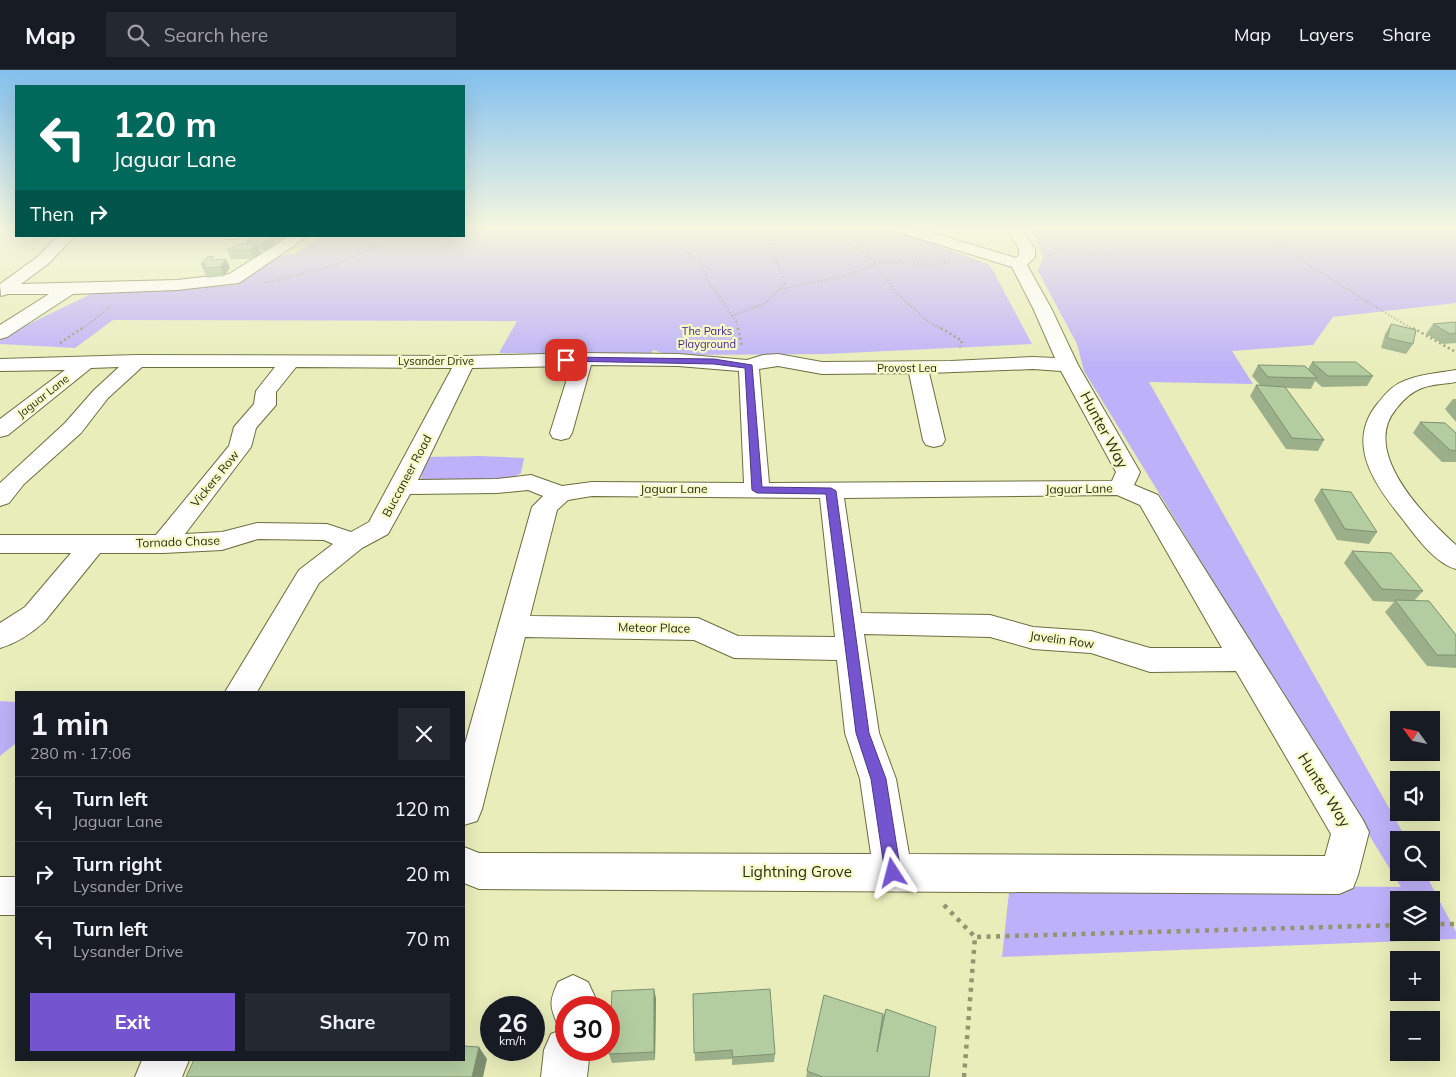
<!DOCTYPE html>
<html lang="en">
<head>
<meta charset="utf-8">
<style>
  :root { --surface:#171b24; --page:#242831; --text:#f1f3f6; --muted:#9ea1a6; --line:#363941; --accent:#7555cf }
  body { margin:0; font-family:Mulish,sans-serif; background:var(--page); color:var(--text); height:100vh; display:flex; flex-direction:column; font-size:19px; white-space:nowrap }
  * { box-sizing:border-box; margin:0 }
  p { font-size:16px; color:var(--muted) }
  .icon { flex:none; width:28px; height:28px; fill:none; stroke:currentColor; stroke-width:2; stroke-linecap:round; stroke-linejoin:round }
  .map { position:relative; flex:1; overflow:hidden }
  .sheet { position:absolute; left:15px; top:621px; width:450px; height:370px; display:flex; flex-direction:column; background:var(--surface); border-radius:0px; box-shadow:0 5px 20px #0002 }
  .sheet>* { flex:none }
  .hud { position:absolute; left:15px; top:15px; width:450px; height:152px; border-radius:0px; box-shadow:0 5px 20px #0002; background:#00695c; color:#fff; overflow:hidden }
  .needle { width:32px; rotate:303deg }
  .controls { position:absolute; left:1390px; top:641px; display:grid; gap:10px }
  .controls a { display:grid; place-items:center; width:50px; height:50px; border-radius:0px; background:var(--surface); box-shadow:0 5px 20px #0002; font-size:25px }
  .speed { position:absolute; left:480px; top:926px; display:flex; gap:10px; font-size:25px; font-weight:700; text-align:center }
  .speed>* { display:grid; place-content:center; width:65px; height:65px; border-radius:50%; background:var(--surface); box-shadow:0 5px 20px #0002; line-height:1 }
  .speed small { font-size:12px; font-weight:400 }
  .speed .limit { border:8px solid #d22; background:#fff; color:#111 }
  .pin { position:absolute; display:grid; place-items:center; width:42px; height:42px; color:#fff; margin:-21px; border-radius:10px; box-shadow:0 2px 8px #0006 }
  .me { position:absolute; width:55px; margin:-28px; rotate:351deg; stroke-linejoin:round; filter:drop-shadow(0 0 4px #0008) }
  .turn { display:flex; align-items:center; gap:18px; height:105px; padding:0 15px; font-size:22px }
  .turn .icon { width:65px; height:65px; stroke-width:2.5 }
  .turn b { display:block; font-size:35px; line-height:42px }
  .then { display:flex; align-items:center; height:48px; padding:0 15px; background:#0003; gap:10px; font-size:19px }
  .round { display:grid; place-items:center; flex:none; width:52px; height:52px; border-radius:0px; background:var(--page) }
  .head { display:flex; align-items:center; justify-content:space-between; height:85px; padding:0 15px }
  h1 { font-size:30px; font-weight:700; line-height:38px }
  .primary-button { display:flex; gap:10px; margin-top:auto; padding:10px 15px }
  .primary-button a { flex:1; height:58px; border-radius:0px; background:var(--accent); color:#fff; font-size:20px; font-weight:700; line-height:58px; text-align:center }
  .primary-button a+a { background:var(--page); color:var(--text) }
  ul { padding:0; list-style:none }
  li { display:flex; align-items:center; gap:15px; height:65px; padding:0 15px; border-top:1px solid var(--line) }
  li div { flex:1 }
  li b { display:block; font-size:19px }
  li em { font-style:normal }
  header { display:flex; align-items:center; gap:30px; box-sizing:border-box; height:70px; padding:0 25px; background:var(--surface); border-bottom:1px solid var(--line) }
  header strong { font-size:24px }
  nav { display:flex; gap:28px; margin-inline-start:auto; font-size:18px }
  .search { width:350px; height:45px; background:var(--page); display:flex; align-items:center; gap:12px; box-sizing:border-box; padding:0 18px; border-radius:0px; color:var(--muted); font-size:19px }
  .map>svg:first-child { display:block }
  .green { fill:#bdb1f9; fill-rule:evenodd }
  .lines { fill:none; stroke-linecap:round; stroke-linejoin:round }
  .minor-casing { stroke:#6c6e40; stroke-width:2 }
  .path-far2 { stroke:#939571; stroke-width:2; stroke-dasharray:1 2.5; stroke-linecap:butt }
  .path-far1 { stroke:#939571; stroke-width:2.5; stroke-dasharray:2 3; stroke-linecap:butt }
  .path { stroke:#939571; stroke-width:4.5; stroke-dasharray:4 5.5; stroke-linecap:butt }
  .minor { fill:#fff; fill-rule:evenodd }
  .wall { fill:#9bb08a }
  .shaded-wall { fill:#7e9070 }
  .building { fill:#b4cda0; stroke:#7e9070 }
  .route { fill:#7555cf; stroke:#4c3787 }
  .labels { text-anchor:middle; stroke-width:4.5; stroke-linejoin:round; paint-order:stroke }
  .far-park-label { font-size:11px; fill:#4a2398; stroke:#f6fac7 }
  .far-street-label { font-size:11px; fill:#2b2c19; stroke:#f6fac7 }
  .street-label { font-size:12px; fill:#2b2c19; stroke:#f6fac7 }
  .near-street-label { font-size:15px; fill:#2b2c19; stroke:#f6fac7 }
</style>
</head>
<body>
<header>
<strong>Map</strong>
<div class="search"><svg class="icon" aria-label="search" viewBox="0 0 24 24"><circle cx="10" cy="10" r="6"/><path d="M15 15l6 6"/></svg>Search here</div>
<nav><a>Map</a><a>Layers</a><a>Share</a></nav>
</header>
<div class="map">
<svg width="1456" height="1007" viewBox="0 0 1456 1007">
  <rect width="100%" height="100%" fill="#e9edba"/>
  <path class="green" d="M464,157H890L990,195L1032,274L825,284L668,285L653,280L651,285L499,283L517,251L113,250L75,278L0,274V268L93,223L235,215L278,185L295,184L321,166H464Z
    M1028,157H1456V233L1333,247L1313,275L1232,281L1253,314L1149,312L1407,770H1399V802L1425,803L1456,862V869L1002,887L1010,813L1401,817L1084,301L1077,274L1038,201L1043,188L1037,170L1042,168L1036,169ZM1399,830H1431V862H1399Z
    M480,386L524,388L521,403C502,416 444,410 421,409L425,387Z
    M0,631L16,632V673L0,686Z"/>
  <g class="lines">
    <g class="minor-casing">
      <path id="minor" d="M890,157H913L1016,188L1019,185V179L1006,157H1020L1035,179V187L1027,195L1051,238L1078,295L1140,402L1134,415L1158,425L1363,750L1369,762L1358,805L1353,818L1339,824L479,819L464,813V777L479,783L871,784L860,709L845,663L837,590L734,588L694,570L525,567L482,739L477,751L464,755V677L532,437L543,426L528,420L497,423L410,424L388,464L362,478L319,513L257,622H225L299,500L333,474L324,470L258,469L222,480L163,483H100L45,551C32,563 17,573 0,578V553L25,537L71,483H0V465H156L229,376L234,357L254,334L256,321L275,297H142L108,328L81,363L24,414L9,433L0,436V413L65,353L94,320L119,297L91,298L8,365L0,367V349L65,300L0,301V289L137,285L465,286L583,283L678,284L747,290L763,285L778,284L822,292L951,291L1033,287L1055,288L1033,238L1012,197L892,160ZM591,295L678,296L739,301L744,413L592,412L562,416L531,405L497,409L418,410L472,298L571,296L550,363L553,368L561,370L569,368L572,363ZM778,296L822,304L909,303L923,370L926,375L934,377L942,375L945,370L929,303L1033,299L1061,301L1116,402L1112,411L769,413L759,299ZM296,297L452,298L369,452L351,462L327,454L257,453L222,462L185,464L251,377L256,358L276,335V322ZM1117,425L1140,435L1222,578H1150L1091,561L1033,557L990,545L861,543L844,428ZM592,426L820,428L835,567L738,566L698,548L530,546L557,440L568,430ZM864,564L990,567L1033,579L1091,583L1150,602L1236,601L1331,764L1325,786L909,784L896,709L879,663Z
        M59,166H75L48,194L21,214L177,210L229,204L290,166H308L239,213L177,220L73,224L7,267L0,269V255L49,224H8L1,226L0,214L36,188Z
        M223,166H240L238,169H225Z
        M1456,300V312C1445,314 1433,314 1422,318C1411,322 1403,330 1396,339C1360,382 1425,447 1456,475V499C1435,493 1417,468 1404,451C1376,416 1344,374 1378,333C1385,324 1393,315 1404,311C1420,304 1439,303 1456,300Z
        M0,807H16V845H0Z
        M573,905L588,912L595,927L594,938H566V957L557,953C549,935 550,930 558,912Z
        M566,958V980H590L587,1007H541L544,980L551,964Z
        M142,990H189L182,1007H135Z"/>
    </g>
    <path class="path-far2" d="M639,157L677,175L700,192L711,216L736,251L738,260
      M821,157L824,161L868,184L897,223L925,249L943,260
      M1249,157L1384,242L1415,260
      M1048,185L1062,181L1111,186
      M875,192L937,195L951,192
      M265,213L329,197L403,166
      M780,219L845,206L876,194
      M732,246L766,233L785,213L774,184L768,157
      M81,260L110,237"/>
    <path class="path-far1" d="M738,258L742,277
      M941,258L962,271L960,277
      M1413,258L1454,281
      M60,273L82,258"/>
    <path class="path" d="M944,835L975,867
      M1431,854H1456
      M964,1007L975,867L1399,855"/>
    <use href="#minor" class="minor"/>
  </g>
  <path class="wall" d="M255,166H290L279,172H276V175L264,182L260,181L261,184L253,189H231L227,180L247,174L246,171Z
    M215,189L230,198L224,206L207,208L201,194Z
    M1456,252V273L1443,274L1426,264L1433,254Z
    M1391,254L1413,274L1406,284L1381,278L1385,264Z
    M1312,292L1373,306L1367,316L1322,317L1315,311L1311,319L1286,318L1324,370L1318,381L1286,379L1250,326L1256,315H1260L1252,306L1258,295L1308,299Z
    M1453,329H1456V352L1445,339Z
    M1420,352L1456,363V392H1442L1413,363Z
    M1321,419L1377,462L1369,474L1337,470L1314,430Z
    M1352,481L1423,521L1414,531L1456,565V598L1427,596L1385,542L1394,532L1373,531L1344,493Z
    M693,924L775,984L774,992L732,995V989L695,991Z
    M824,925L882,948L886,939L929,1007H806Z
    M656,928L655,990L612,993L609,984Z"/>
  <path class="shaded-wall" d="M272,166H273L276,175L264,182L261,173Z
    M277,166H290L279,172Z
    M257,175L261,184L253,189L249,180Z
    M226,189L230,198L224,206L220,197Z
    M654,919L656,928L655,990L654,982Z
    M479,977L487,989L483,1007H472Z"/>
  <path class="building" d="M255,166H272L261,173L246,171Z
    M240,174L257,175L249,180H227Z
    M214,186L211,190L226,189L220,197L203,198L206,194H201L207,187Z
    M1456,252V263L1450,264L1433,254Z
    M1391,254L1416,260L1413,274L1387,268Z
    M1312,292H1356L1373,306H1328Z
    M1258,295L1305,296L1317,308L1268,307Z
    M1256,315L1285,317L1324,370L1292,368Z
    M1420,352L1445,353L1456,363V381L1450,380Z
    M1321,419L1351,422L1377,462L1345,459Z
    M1352,481L1391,483L1423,521L1382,519Z
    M1395,530L1429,531L1456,565V585H1437Z
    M654,919V982L609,984L612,921Z
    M770,919L775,984L733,987L732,980L694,983L693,924Z
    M824,925L883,944L877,982L886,939L936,957L929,1007H823L807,1001Z
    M464,976L479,977L472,1007H186L194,990H464Z"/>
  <linearGradient id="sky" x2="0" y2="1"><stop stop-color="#83c0ee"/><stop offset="0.53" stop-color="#f5f7e0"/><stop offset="1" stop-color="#f5f7e0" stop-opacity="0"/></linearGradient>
  <rect width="1456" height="298" fill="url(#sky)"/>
  <path class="route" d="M566,287L714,289L752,295L762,417L831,418L836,421L869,663L886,709L901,803L899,808L893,810L887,808L885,803L871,709L856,663L826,424L757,423L752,420L745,298L714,294L563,291V288Z"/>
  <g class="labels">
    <g class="far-park-label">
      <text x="707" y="265">The Parks<tspan x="707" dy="13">Playground</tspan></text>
    </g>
    <g class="far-street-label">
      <text x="436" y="295">Lysander Drive</text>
      <text x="907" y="302">Provost Lea</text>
      <text transform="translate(43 326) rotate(-38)" y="4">Jaguar Lane</text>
    </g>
    <g class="street-label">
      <text transform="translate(407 406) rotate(-62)" y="4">Buccaneer Road</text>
      <text transform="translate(215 409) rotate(-51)" y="4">Vickers Row</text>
      <text x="674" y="423">Jaguar Lane</text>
      <text transform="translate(1079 419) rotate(-1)" y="4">Jaguar Lane</text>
      <text transform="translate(178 472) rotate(-2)" y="4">Tornado Chase</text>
      <text transform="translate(654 558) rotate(1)" y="4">Meteor Place</text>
      <text transform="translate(1062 570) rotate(8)" y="4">Javelin Row</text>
    </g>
    <g class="near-street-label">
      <text transform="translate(1104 360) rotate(62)" y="5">Hunter Way</text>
      <text transform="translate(1324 720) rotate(58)" y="5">Hunter Way</text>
      <text x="797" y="807">Lightning Grove</text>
    </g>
  </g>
</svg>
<div class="controls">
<a><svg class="needle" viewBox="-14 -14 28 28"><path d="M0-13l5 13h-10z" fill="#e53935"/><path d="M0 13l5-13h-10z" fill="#9ea1a6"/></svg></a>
<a><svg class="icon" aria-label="sound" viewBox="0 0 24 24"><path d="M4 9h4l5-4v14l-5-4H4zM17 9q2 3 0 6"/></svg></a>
<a><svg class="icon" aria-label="search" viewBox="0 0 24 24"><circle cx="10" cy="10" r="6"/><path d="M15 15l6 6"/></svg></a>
<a><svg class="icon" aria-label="layers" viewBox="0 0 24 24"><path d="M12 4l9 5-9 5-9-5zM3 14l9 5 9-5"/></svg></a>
<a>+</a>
<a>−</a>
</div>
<div class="speed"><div>26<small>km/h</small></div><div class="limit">30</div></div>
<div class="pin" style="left:566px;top:290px;background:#d93025"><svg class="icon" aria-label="arrive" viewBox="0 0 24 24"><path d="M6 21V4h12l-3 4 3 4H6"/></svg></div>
<svg class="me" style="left:893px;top:803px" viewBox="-20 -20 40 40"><path d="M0-17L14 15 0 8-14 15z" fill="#7555cf" stroke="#fff" stroke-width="4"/></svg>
<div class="hud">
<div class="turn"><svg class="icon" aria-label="left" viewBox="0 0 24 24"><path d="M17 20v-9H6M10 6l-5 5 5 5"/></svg><div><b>120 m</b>Jaguar Lane</div></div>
<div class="then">Then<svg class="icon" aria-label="right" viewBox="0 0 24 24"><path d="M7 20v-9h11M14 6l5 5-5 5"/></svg></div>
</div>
<section class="sheet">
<div class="head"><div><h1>1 min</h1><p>280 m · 17:06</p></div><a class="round"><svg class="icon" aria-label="close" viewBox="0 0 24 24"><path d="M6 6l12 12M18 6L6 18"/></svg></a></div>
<ul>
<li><svg class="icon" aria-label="left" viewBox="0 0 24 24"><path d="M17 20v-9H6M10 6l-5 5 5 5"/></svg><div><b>Turn left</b><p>Jaguar Lane</p></div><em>120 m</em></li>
<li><svg class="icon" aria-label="right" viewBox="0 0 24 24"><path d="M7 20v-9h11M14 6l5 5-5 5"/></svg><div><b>Turn right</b><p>Lysander Drive</p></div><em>20 m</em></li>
<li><svg class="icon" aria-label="left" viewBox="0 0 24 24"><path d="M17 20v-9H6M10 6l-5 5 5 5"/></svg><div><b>Turn left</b><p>Lysander Drive</p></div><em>70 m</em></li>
</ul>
<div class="primary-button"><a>Exit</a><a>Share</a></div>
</section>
</div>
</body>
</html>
